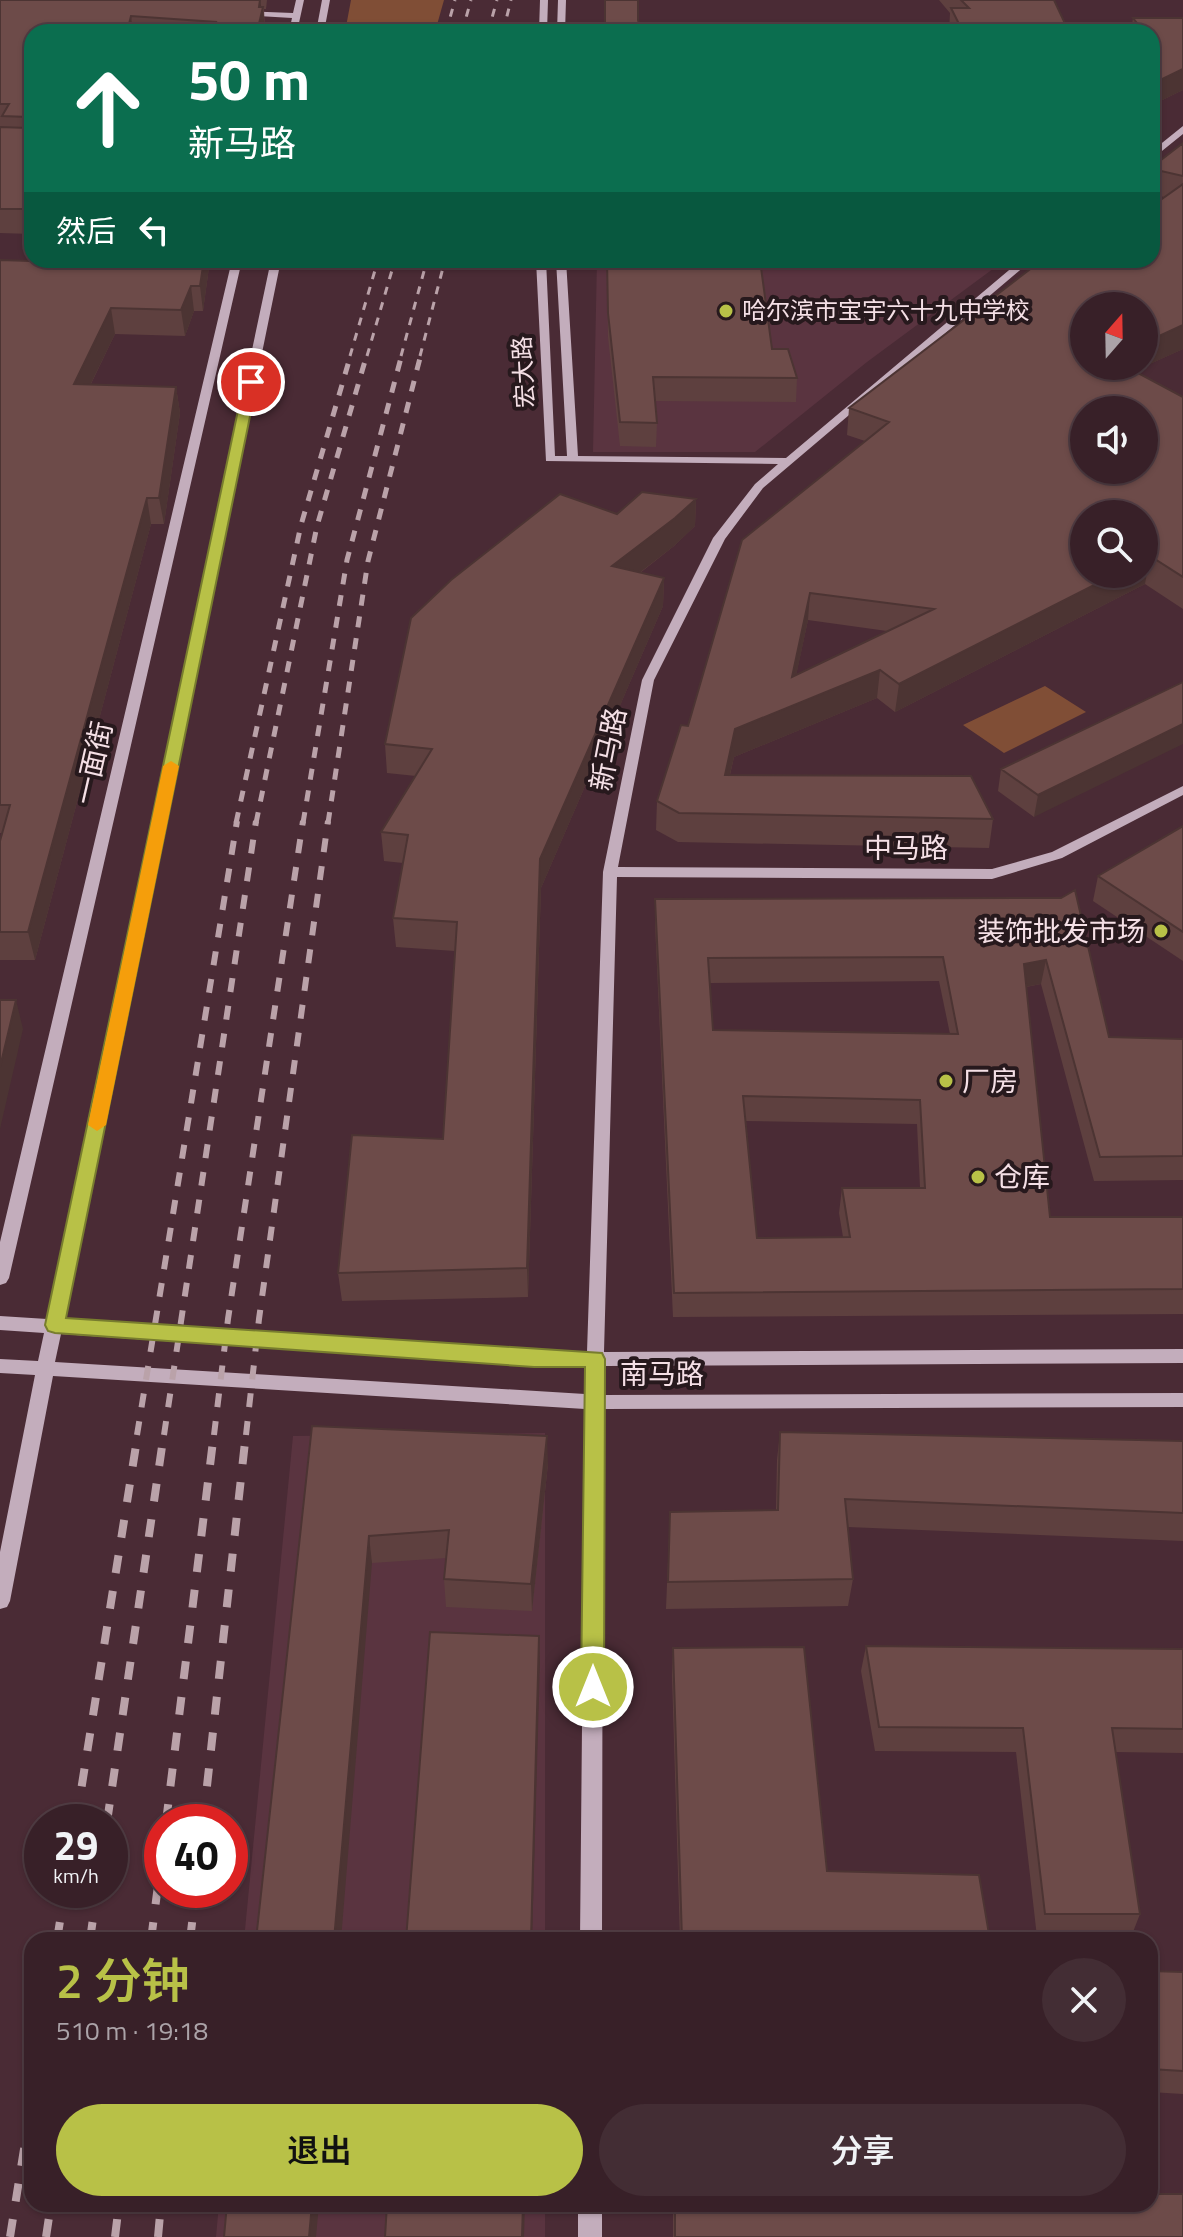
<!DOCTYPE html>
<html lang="zh">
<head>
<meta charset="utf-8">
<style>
  :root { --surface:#382028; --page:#432d34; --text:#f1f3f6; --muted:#aba3a8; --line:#523e45; --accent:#b8c147 }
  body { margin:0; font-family:"Titillium Web","Noto Sans SC",sans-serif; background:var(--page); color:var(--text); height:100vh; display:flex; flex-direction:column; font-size:30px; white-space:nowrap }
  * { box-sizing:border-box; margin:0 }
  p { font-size:26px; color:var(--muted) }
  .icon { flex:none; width:44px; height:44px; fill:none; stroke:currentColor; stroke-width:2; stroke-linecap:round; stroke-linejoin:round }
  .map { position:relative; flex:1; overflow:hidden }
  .side { position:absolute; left:24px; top:1932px; width:1134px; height:280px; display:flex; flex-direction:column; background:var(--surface); border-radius:24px; box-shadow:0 2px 6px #0004,0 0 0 2px var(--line) }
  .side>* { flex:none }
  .guide { position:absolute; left:24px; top:24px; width:1136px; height:244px; border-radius:24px; box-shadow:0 2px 6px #0004,0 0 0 2px var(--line); background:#0b6e4f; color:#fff; overflow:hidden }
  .needle { width:52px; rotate:20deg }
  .buttons { position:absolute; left:1070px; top:292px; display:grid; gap:16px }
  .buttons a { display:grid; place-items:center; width:88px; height:88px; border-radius:50%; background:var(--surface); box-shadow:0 2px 6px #0004,0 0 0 2px var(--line); font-size:40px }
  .speed { position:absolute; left:24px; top:1804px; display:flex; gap:16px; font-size:40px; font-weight:700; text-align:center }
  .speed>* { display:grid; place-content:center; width:104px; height:104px; border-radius:50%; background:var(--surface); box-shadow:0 2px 6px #0004,0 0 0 2px var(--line); line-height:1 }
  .speed small { font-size:20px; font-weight:400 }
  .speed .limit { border:12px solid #d22; background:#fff; color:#111 }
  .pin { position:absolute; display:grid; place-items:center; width:68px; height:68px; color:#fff; margin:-34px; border:4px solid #fff; border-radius:50%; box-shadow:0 2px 8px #0007 }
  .me { position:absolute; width:88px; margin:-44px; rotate:0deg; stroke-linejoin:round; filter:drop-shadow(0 0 6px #0008) }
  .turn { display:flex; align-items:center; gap:28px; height:168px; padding:0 32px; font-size:36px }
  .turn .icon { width:104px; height:104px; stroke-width:2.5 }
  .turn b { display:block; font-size:56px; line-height:68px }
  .then { display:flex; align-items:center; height:76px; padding:0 32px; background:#0003; gap:16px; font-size:30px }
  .round { display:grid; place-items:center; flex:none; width:84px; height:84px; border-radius:42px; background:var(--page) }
  .overview { display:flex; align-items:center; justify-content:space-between; height:136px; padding:0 32px }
  h1 { font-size:48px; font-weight:600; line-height:60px; color:var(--accent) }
  .button { display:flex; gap:16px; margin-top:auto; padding:16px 32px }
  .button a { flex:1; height:92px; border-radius:48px; background:var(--accent); color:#111; font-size:32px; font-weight:600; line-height:92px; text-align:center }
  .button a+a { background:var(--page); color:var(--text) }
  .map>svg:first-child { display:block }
  .built { fill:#5a3440 }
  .green { fill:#804e36 }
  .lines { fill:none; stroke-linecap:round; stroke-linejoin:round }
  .secondary { fill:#c3adbc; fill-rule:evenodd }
  .rail-far3 { stroke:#baa2a9; stroke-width:3; stroke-dasharray:8 8; stroke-linecap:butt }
  .rail-far2 { stroke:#baa2a9; stroke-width:5; stroke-dasharray:11 11; stroke-linecap:butt }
  .rail-far1 { stroke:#baa2a9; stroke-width:6; stroke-dasharray:14 14; stroke-linecap:butt }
  .rail { stroke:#baa2a9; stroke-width:8; stroke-dasharray:18 18; stroke-linecap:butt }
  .wall { fill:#5e403f; fill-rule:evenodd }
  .shaded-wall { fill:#4c3433 }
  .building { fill:#6d4b49; stroke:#4c3433; stroke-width:2; fill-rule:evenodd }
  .route { fill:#b8c147; stroke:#787d2e; stroke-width:2 }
  .slow { fill:#f59e0b }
  .poi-dot { fill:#b8c147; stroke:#27191d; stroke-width:3 }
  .labels { text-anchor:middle; stroke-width:8; stroke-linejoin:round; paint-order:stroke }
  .far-poi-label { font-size:24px; fill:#f5e0e6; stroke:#27191d; text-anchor:start }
  .far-street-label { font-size:24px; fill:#f5e0e6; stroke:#27191d }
  .street-label { font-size:28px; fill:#f5e0e6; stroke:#27191d }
  .poi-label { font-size:28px; fill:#f5e0e6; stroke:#27191d; text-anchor:start }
</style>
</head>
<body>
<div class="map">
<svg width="1183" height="2237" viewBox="0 0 1183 2237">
  <rect width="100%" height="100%" fill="#4a2b35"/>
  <path class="built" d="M597,260H1005L867,362L755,452H593Z
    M545,1433V1940H244L293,1436Z
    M219,2204H545V2237H216Z"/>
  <path class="green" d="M351,0H444L435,32H345Z
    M1045,686L1086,712L1004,753L963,725Z"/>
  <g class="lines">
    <path class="secondary" d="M296,0H304L297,32H289L292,18L243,15L239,13L243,11L293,13Z
      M322,0H330L324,32H316Z
      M540,0H548L547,32H539Z
      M558,0H566L565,32H557Z
      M1183,126V134L1152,159V151Z
      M232,260H242L9,1278L6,1283L0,1285V1242Z
      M271,260H281L64,1320L534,1352H587L603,872L642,680L713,538L755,484L778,464L546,461L536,260H546L555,456H567L556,260H566L578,456L786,458L1021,260H1032L763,488L725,539L654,680L618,867L992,869L1052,852L1183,786V795L1062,858L992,879L617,877L604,1352L1183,1349V1363L604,1366L603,1395L1183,1393V1407L603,1409L602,1940H580L585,1409L53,1376L10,1601L7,1607L0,1609V1552L35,1375L0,1373V1359L38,1361L44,1333L0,1330V1316L47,1319ZM61,1334L534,1366H586L585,1394L55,1362Z
      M578,2204H602V2237H578Z"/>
    <path class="rail-far3" d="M446,32L455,0
      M462,32L471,0
      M488,32L497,0
      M503,32L511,0
      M350,356L378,260
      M367,356L395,260
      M401,356L427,260
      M420,356L445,260"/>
    <path class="rail-far2" d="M236,823L301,525L351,354
      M256,823L317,526L367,354
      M303,823L347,560L402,354
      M328,823L368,561L421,354"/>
    <path class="rail-far1" d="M137,1435L237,821
      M164,1435L256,821
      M214,1435L228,1319L303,821
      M246,1435L259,1319L328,821"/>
    <path class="rail" d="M76,1822L138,1433
      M107,1822L164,1433
      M166,1822L214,1433
      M203,1822L246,1433
      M57,1940L65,1890
      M90,1940L97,1890
      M151,1940L162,1854
      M190,1940L196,1890
      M10,2237L32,2099
      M46,2237L51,2204
      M115,2237L119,2204
      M158,2237L161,2204"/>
  </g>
  <path class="wall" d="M0,0H267L266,9H264L265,32H32V234L0,233Z
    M939,0H1054L1069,32H949L950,13Z
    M1133,18H1183V90L1152,105V32H1131Z
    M1183,143V349L1134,371L1183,397V609L1145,584L895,712L877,698L734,757L730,775L993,819L989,848L678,842L656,830L657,801L688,726L865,441L847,435L849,408L1152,260L1164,197L1152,194V167ZM808,620L887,631L796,675Z
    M0,260H103L102,263L153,265L210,260L203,311H194L185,336L115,334L91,384L176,387L180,413L164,524H151L35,960H0V841L2,833H0Z
    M607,260L772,349L797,378L796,402L655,401L657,423L656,447L620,446L608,337Z
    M696,499L695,526L674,546L640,573L664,578L663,606L541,888L528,1297L342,1301L338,1273L443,1139L455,951L396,947L393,918L403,863L384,861L381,832L416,776L387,773L385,744L617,514Z
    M1183,682L1034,817L998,791L1001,769Z
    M1183,826V961L1093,901L1098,876Z
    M1061,898L1109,1037L1183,1039V1180L1094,1181L1041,984L1026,987L1050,1217H1183V1314L673,1317L655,923V899ZM939,981L950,1034L713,1030L710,983ZM746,1121L917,1124L920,1188H842L839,1213L843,1237L757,1238Z
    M312,1426L548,1464L532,1611L446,1607L444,1579L446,1558L372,1563Z
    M780,1432L1183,1441V1541L848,1527L853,1579L848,1606L666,1609L670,1512L776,1510L777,1460Z
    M866,1646L1183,1649V1753L1116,1752L1140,1914L1131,1937H1037L1016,1752L875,1751L861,1671Z
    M673,1648L827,1871L990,1940H680L672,1675Z
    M1150,1971L1183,1972V2094L1150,2092Z
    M673,2204H1150L1183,2237H673Z"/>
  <path class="shaded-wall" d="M260,0L262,11L263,7L265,32H257Z
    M131,16L133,32H127Z
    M1183,69V90L1152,105V84Z
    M88,260H103L91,287L87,262Z
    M204,260H210L203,311L200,286Z
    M191,286L194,311L185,336L181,310Z
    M111,308L115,334L78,410L74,384Z
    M1183,325V349L1106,384L1109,366H1144V343Z
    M176,387L180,413L164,524L159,498Z
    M147,498L151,524L35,960L28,932Z
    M696,499L695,526L674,546L612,594V566Z
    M1150,556L1145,584L895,712L899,684L1116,574H1144V560Z
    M664,578L663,606L541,888L528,1297L527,1268L540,859Z
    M810,593L808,620L790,705L792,677Z
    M880,670L877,698L734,757L723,803L725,775L735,729Z
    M1183,724V744L1034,817L1038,795Z
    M1046,960L1041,984L1019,988L1024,964Z
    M16,1000L23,1029L0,1129V1067Z
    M547,1436L548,1464L532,1611L531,1584Z
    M369,1536L372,1563L341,1940H334Z
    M539,1636L540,1663L532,1940H531Z
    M312,2204H319L316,2237H309Z
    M523,2204H525L524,2237H522Z"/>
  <path class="building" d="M0,0H260L259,7H263L257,32H213L216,22L131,16L127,32H32V209H0V127L28,128L31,120L28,117L2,116L9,104H0Z
    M605,0H638V20L641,32H590L605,31Z
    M961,0H1054L1069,32H963L951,8H969Z
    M1133,18H1183V69L1152,84V52L1157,50L1152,43V32H1144Z
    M1183,143V176L1152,169V167Z
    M1183,184V325L1144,343V306H1084V366H1125L1183,397V577L1150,556L1144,560V514H1084V574H1116L899,684L880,670L735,729L725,775L971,776L993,819L679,813L657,801L681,725L688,726L742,540L889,422L849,408L1042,260H1152V206ZM1084,410H1144V470H1084ZM810,593L934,609L792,677Z
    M32,256V260H88L87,262L153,265L155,260H204L200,286H191L181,310L111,308L74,384L176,387L159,498H147L28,932H0V841L10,805H0V260L30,261Z
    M607,260H760L772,349H788L797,378L653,377L657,423L620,422L608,313Z
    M642,492L696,499L675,518L612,566L664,578L540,859L527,1268L338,1273L352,1135L443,1139L457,922L393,918L408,835L381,832L432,749L385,744L411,618L451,580L560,494L617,514Z
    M1183,682V724L1038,795L1001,769Z
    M1183,826V932L1098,876Z
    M1075,890L1109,1037L1183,1039V1156L1100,1157L1046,960L1024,964L1050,1217H1183V1289L674,1293L655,899L1061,898ZM943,957L958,1034L713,1030L708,958ZM743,1096L920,1100L925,1188H842L850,1237L757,1238Z
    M0,1000H16L0,1067Z
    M312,1426L547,1436L531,1584L444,1579L449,1530L369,1536L334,1940H256Z
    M780,1432L1183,1441V1513L845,1499L853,1579L668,1582L670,1512L778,1510Z
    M430,1632L539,1636L531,1940H406Z
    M866,1646L1183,1649V1729L1112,1728L1140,1914H1045L1023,1728L879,1727Z
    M804,1647L827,1871L979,1875L990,1940H682L673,1648Z
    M1150,1971L1183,1972V2071L1150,2069Z
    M1150,2194H1183V2237H675V2204H1150Z
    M227,2204H312L309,2237H224Z
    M387,2204H523L522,2237H385Z"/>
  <path class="route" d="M251,378L257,382L66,1318L602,1353L605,1359L604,1687L601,1694L593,1697L585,1694L581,1687L585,1367H534L55,1333L48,1331L45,1325L244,382Z"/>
  <path class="slow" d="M171,761L179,766L106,1125L97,1131L88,1125L163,766Z"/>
  <g class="poi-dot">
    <circle cx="726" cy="311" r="8"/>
    <circle cx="1161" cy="931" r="8"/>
    <circle cx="946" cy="1081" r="8"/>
    <circle cx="978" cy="1177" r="8"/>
  </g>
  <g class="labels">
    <g class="far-poi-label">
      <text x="742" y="319">哈尔滨市宝宇六十九中学校</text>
    </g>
    <g class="far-street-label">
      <text transform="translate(524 372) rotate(-93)" y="8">宏大路</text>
    </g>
    <g class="street-label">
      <text transform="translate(608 749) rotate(-79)" y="10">新马路</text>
      <text transform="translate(93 763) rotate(-77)" y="10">一面街</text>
      <text x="906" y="858">中马路</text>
      <text x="662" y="1384">南马路</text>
    </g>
    <g class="poi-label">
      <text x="1145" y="941" text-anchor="end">装饰批发市场</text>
      <text x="962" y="1091">厂房</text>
      <text x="994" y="1187">仓库</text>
    </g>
  </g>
</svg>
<div class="buttons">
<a><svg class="needle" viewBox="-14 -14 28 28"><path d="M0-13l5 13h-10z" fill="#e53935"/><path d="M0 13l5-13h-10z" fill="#aba3a8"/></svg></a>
<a><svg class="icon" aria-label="sound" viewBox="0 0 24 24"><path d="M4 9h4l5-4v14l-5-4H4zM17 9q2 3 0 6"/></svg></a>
<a><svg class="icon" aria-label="search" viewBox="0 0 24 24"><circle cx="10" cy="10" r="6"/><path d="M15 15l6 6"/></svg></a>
</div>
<div class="speed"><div>29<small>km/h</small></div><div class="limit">40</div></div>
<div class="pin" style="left:251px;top:382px;background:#d93025"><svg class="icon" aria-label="arrive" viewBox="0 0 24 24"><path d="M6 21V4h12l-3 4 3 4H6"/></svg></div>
<svg class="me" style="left:593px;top:1687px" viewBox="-20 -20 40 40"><circle r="17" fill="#b8c147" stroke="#fff" stroke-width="3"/><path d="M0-11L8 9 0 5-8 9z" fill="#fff"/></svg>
<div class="guide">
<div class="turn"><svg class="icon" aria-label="ahead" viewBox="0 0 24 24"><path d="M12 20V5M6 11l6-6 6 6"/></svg><div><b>50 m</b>新马路</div></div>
<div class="then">然后<svg class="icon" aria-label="left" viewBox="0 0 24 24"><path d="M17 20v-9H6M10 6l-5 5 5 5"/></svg></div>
</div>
<section class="side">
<div class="overview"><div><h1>2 分钟</h1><p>510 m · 19:18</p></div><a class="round"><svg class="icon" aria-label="close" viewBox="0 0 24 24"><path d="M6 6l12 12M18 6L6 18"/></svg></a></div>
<div class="button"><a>退出</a><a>分享</a></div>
</section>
</div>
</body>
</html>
